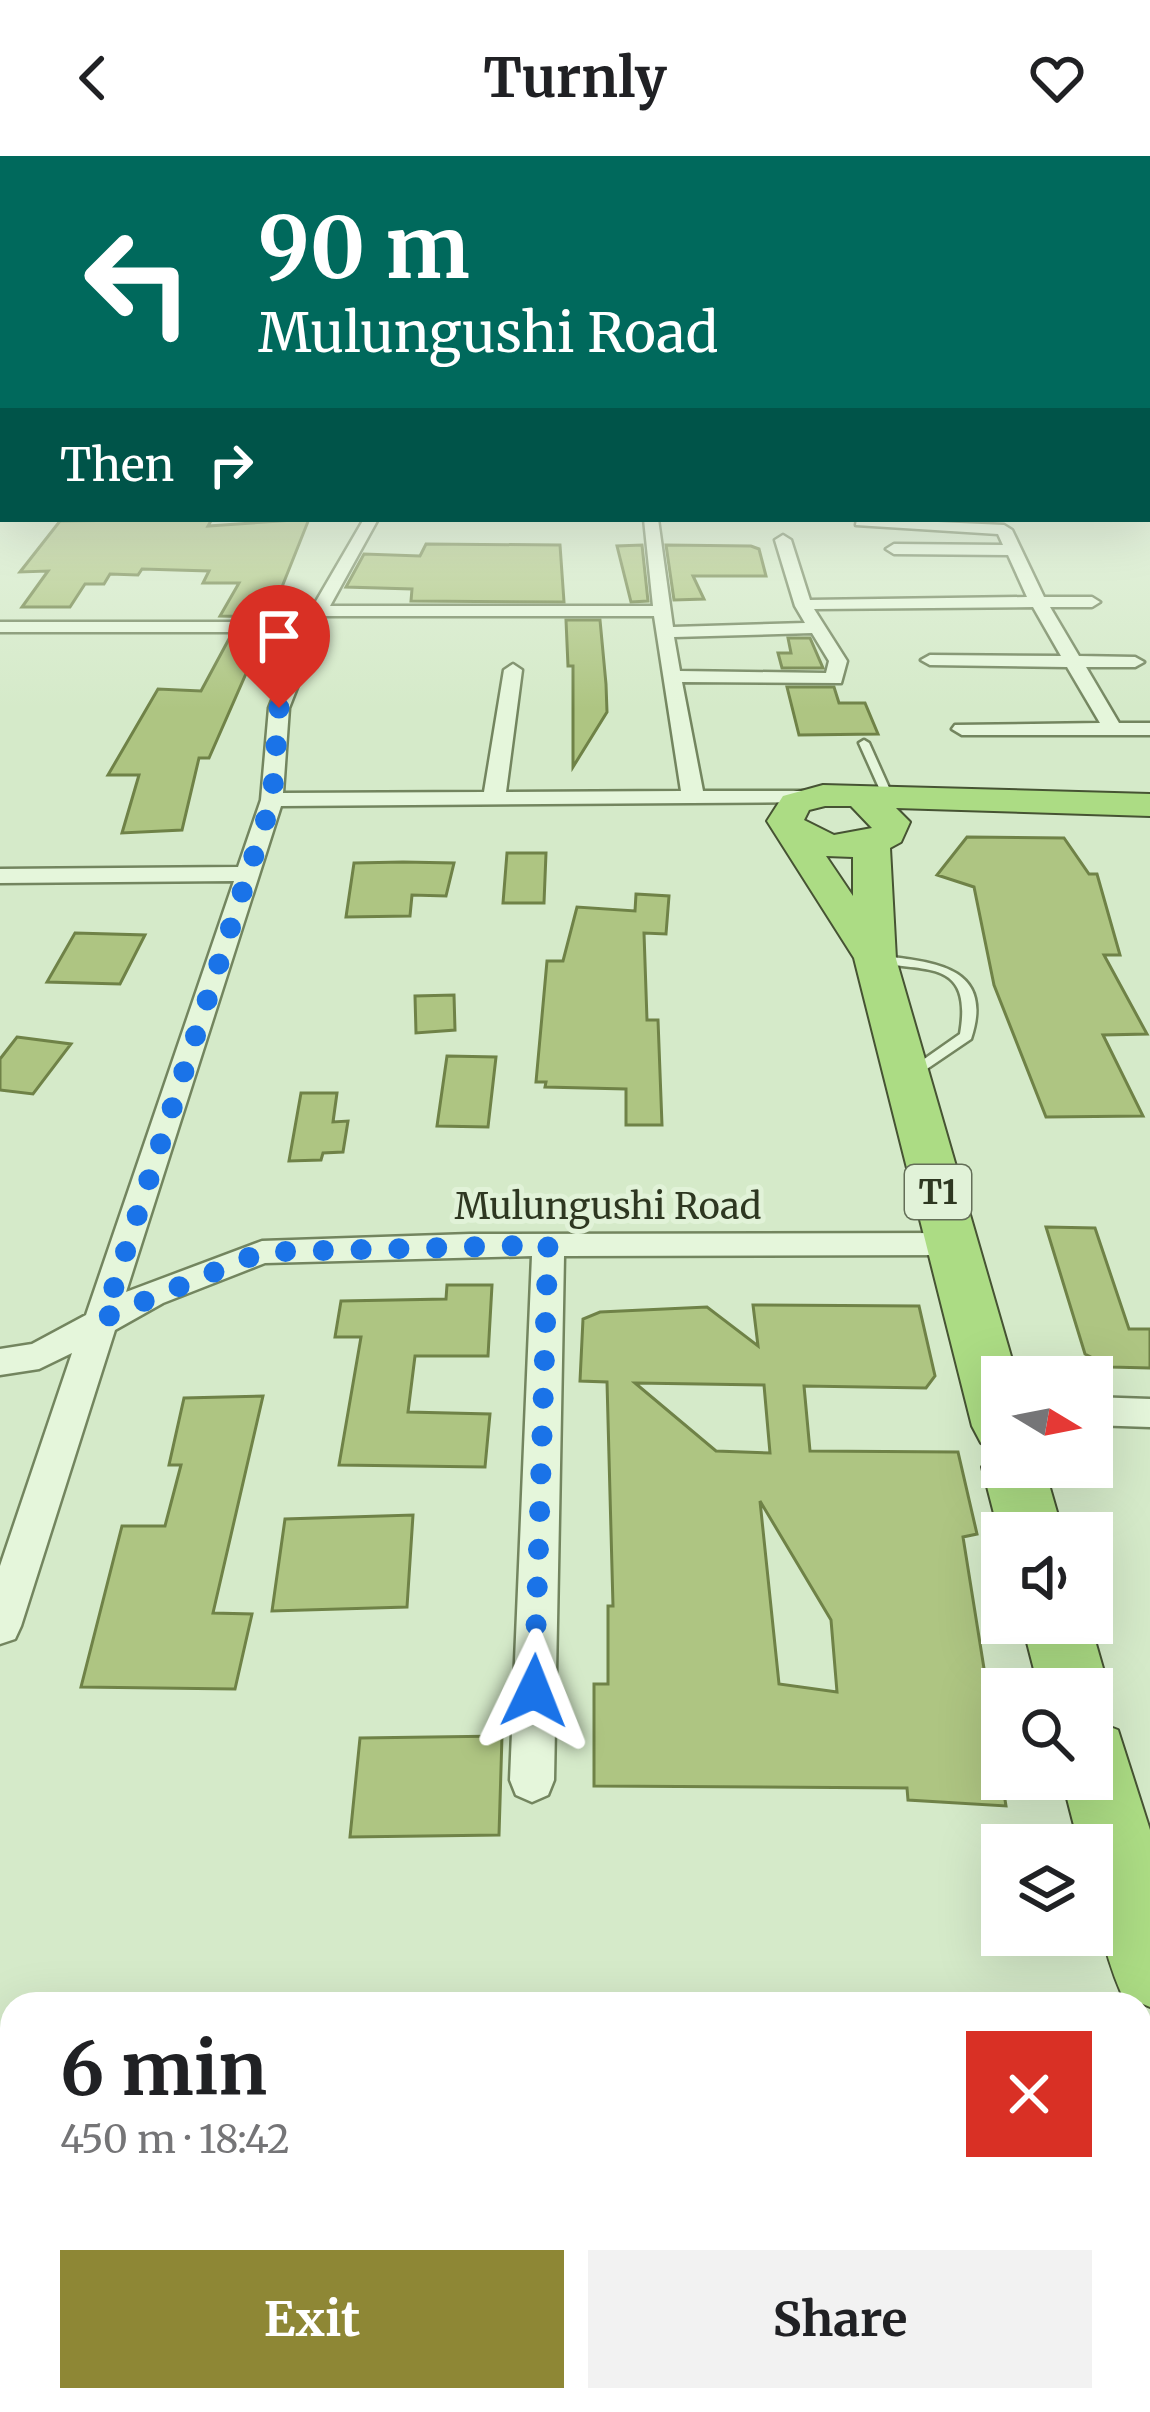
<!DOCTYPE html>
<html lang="en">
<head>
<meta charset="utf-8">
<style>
  :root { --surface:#fff; --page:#f2f2f2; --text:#202124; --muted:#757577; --accent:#8e8735 }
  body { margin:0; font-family:Merriweather,serif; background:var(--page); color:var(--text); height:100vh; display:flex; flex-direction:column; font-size:45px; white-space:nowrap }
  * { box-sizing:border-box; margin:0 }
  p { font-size:39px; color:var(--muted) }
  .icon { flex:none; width:66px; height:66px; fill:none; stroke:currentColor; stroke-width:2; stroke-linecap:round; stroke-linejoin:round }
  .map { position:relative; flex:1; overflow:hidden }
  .details { position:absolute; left:0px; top:1836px; width:1152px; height:420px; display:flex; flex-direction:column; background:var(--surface); border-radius:36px 36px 0 0; box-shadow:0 12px 48px #0002 }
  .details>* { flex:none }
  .banner { position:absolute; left:0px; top:0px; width:1152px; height:366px; box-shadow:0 12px 48px #0002; background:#00695c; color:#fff; overflow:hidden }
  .needle { width:78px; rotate:100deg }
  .buttons { position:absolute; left:981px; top:1200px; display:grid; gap:24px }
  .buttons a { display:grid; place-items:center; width:132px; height:132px; border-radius:0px; background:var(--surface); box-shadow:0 12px 48px #0002; font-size:60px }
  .pin { position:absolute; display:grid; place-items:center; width:102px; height:102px; color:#fff; margin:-123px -51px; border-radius:50% 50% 50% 0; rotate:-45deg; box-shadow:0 0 12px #0007 }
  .pin .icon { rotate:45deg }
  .me { position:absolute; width:132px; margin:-66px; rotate:2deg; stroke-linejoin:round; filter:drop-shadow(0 0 9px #0008) }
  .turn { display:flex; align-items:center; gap:42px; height:252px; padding:0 60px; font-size:54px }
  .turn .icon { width:156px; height:156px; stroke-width:2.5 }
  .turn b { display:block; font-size:84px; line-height:102px }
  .then { display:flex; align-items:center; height:114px; padding:0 60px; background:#0003; gap:24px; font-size:45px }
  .round { display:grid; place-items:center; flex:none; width:126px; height:126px; border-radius:0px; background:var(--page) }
  .overview { display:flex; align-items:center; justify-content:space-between; height:204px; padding:0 60px }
  h1 { font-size:72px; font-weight:700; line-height:90px }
  .button { display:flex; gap:24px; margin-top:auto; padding:24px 60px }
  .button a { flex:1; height:138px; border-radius:0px; background:var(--accent); color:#fff; font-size:48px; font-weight:700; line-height:138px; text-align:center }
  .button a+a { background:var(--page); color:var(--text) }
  header { display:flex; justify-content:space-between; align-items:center; height:156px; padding:0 60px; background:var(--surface); font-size:54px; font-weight:700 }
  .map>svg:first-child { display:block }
  .building { fill:#aec582; stroke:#6f8247; stroke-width:3; fill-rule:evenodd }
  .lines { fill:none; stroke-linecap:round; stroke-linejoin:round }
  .service-casing { stroke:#73855f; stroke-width:5 }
  .minor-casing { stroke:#73855f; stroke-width:5 }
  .trunk-casing { stroke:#465333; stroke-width:4 }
  .service { fill:#e5f6db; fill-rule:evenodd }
  .minor { fill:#e5f6db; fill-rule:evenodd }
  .trunk { fill:#acdc84; fill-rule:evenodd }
  .route { stroke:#1a73e8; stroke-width:21; stroke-dasharray:0 37.8 }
  .labels { text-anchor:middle; stroke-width:10; stroke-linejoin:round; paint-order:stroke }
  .shield { fill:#e1f2d8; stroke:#646f58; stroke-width:3 }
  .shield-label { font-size:33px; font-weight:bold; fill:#2e3721 }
  .street-label { font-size:36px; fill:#2e3721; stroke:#e1f2d8 }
</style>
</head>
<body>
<header><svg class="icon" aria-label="back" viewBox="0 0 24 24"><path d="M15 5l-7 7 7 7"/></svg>Turnly<svg class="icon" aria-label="heart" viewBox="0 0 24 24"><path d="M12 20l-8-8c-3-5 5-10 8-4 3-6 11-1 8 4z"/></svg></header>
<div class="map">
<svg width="1150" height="2256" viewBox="0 0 1150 2256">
  <rect width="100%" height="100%" fill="#d5eac9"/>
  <path class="building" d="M212,363L208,370L309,363L270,461L220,460L239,427H203L209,415L142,413L138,419L110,418L104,428H85L70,451H22L48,415L20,416L60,365Z
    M426,388L560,389L564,446L411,445L412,433L346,431L364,398L420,400Z
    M642,389L648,445L631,446L617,390Z
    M666,389L751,390L759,393L766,420H693L704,443L674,444Z
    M566,464H600L606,528L607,556L573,611V510H568Z
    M230,481H262L209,602H199L182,674L122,677L139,619H108L158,533L201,535Z
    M788,482H810L823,512H782L778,497H791Z
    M787,531H834L839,547H865L878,578L799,579Z
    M967,681L1064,682L1089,718H1097L1120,799H1104L1147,878L1103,879L1143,960L1046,961L994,829L974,731L937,719Z
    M507,697H546L544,747H503Z
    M354,707L403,706L454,707L446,740L412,739L410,760L346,761Z
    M636,738L669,740L666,778L644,777L647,864H658L662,969H626V933L545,931L546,926H536L547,805H563L577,751L635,755Z
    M75,777L145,779L120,828L47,826Z
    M454,839L455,874L416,877L415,840Z
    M17,881L71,888L33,938L0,934V903Z
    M447,900L496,901L488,971L437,970Z
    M301,937H337L333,966L348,965L343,996L323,997L321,1004L289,1005Z
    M1046,1071L1095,1072L1129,1173H1150V1212L1110,1211L1085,1198Z
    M447,1129H492L488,1200H415L408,1256L490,1258L485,1311L339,1309L361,1181H335L341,1145L446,1143Z
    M753,1149L919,1150L935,1220L926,1232L804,1230L810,1295L958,1296L977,1378L963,1381L1006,1650L908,1644L907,1632L594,1630V1528H608V1450H613L607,1226L580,1225L583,1163L600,1156L707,1151L758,1190ZM635,1227L764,1229L770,1297L716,1295ZM760,1345L831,1464L837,1536L779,1528Z
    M263,1240L213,1457L252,1458L235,1533L81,1531L122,1370H165L181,1309H169L184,1242Z
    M413,1359L407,1451L272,1455L285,1363Z
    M502,1580L499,1679L350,1681L360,1582Z"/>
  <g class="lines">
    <g class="service-casing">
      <path id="service" d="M864,584L869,587L895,645L894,647L885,645L859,587Z
        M876,799C930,806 996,808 971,883L912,923H902L900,920L960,878C973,803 927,816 872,806V800Z"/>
    </g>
    <g class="minor-casing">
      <path id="minor" d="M1149,266H1150V275H1149Z
        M0,298H3V306H0Z
        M364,363H378L330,450H653L644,363H658L673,471L805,467L795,450L775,384L783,379L791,384L810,444L1027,441L1008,399L894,398L886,393L894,388L1003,389L998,378L856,369L857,363H871L1004,369L1012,374L1044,441H1092L1100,446L1092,451H1050L1079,500L1135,501L1144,506L1135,511H1086L1119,567H1150V579H962L952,573L955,569L1100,567L1067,511L930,509L921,504L930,499L1061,500L1033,451L814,453L847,505L841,527L682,526L703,635H810L818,636V646L281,650L126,1136L262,1085L470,1078L952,1077L968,1088L952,1099L564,1100L554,1624L548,1639L532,1646L516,1639L510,1624L532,1100L265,1107L163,1147L115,1174L21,1470L15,1483L0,1488V1410L72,1197L39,1213L0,1219V1193L32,1188L86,1159L234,725L0,727V713L238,711L261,644L269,552L299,476H0V466H304ZM325,460H654L681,635L506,636L522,514L513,508L504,514L484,636L283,637L289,552ZM812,477L829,505L826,517L680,515L674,481Z
        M1092,1241L1150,1243V1271L1092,1269Z"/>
    </g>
    <g class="trunk-casing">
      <path id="trunk" d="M823,629L1150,638V660L896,652L910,666L901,686L890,692L896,803L1017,1221H1002V1311H1044L1063,1377H1002V1383L999,1377L982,1311L996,1292L981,1287L972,1270L854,802L767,665L783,640ZM825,650H851L872,672L834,679L804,664L809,654ZM826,700L853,701V740Z
        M1022,1467H1090L1109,1533L1099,1556L1092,1558V1533H1039Z
        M1092,1564L1118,1574L1150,1674V1851L1122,1839C1101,1790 1092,1742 1092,1689H1079L1062,1623H1092Z"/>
    </g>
    <use href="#service" class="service"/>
    <use href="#minor" class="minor"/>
    <use href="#trunk" class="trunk"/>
  </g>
  <linearGradient id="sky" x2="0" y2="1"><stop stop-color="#8fb3d8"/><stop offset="0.43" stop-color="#ecf6e7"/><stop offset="1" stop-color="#ecf6e7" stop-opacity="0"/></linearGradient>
  <rect width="1150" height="553" fill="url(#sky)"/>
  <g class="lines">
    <path class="route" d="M279,552L272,644L104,1162L262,1096L548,1089L534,1535"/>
  </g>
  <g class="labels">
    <rect class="shield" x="905" y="1009" width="66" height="54" rx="9"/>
    <g class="shield-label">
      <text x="938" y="1048">T1</text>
    </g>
    <g class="street-label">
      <text x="608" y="1063">Mulungushi Road</text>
    </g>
  </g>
</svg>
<div class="buttons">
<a><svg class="needle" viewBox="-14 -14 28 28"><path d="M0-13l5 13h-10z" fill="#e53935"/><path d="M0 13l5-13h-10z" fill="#757577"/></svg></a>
<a><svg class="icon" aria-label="sound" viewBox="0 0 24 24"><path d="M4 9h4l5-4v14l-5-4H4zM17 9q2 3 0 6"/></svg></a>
<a><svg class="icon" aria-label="search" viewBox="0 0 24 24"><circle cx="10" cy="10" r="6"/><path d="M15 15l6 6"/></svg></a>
<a><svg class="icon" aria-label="layers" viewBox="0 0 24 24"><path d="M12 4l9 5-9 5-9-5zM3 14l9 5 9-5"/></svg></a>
</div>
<div class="pin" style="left:279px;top:552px;background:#d93025"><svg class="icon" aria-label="arrive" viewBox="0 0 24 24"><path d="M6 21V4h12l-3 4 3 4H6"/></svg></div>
<svg class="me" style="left:534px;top:1535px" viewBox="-20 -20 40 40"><path d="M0-17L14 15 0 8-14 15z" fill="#1a73e8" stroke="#fff" stroke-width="4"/></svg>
<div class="banner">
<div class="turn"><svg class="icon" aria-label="left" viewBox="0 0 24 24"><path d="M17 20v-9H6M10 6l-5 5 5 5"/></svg><div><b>90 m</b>Mulungushi Road</div></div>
<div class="then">Then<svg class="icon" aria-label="right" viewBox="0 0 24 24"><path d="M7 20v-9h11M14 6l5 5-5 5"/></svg></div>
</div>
<section class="details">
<div class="overview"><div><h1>6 min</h1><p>450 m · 18:42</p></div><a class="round" style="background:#d93025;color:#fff"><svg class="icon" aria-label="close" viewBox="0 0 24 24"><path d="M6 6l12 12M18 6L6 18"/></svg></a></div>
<div class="button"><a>Exit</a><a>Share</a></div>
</section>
</div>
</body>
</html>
